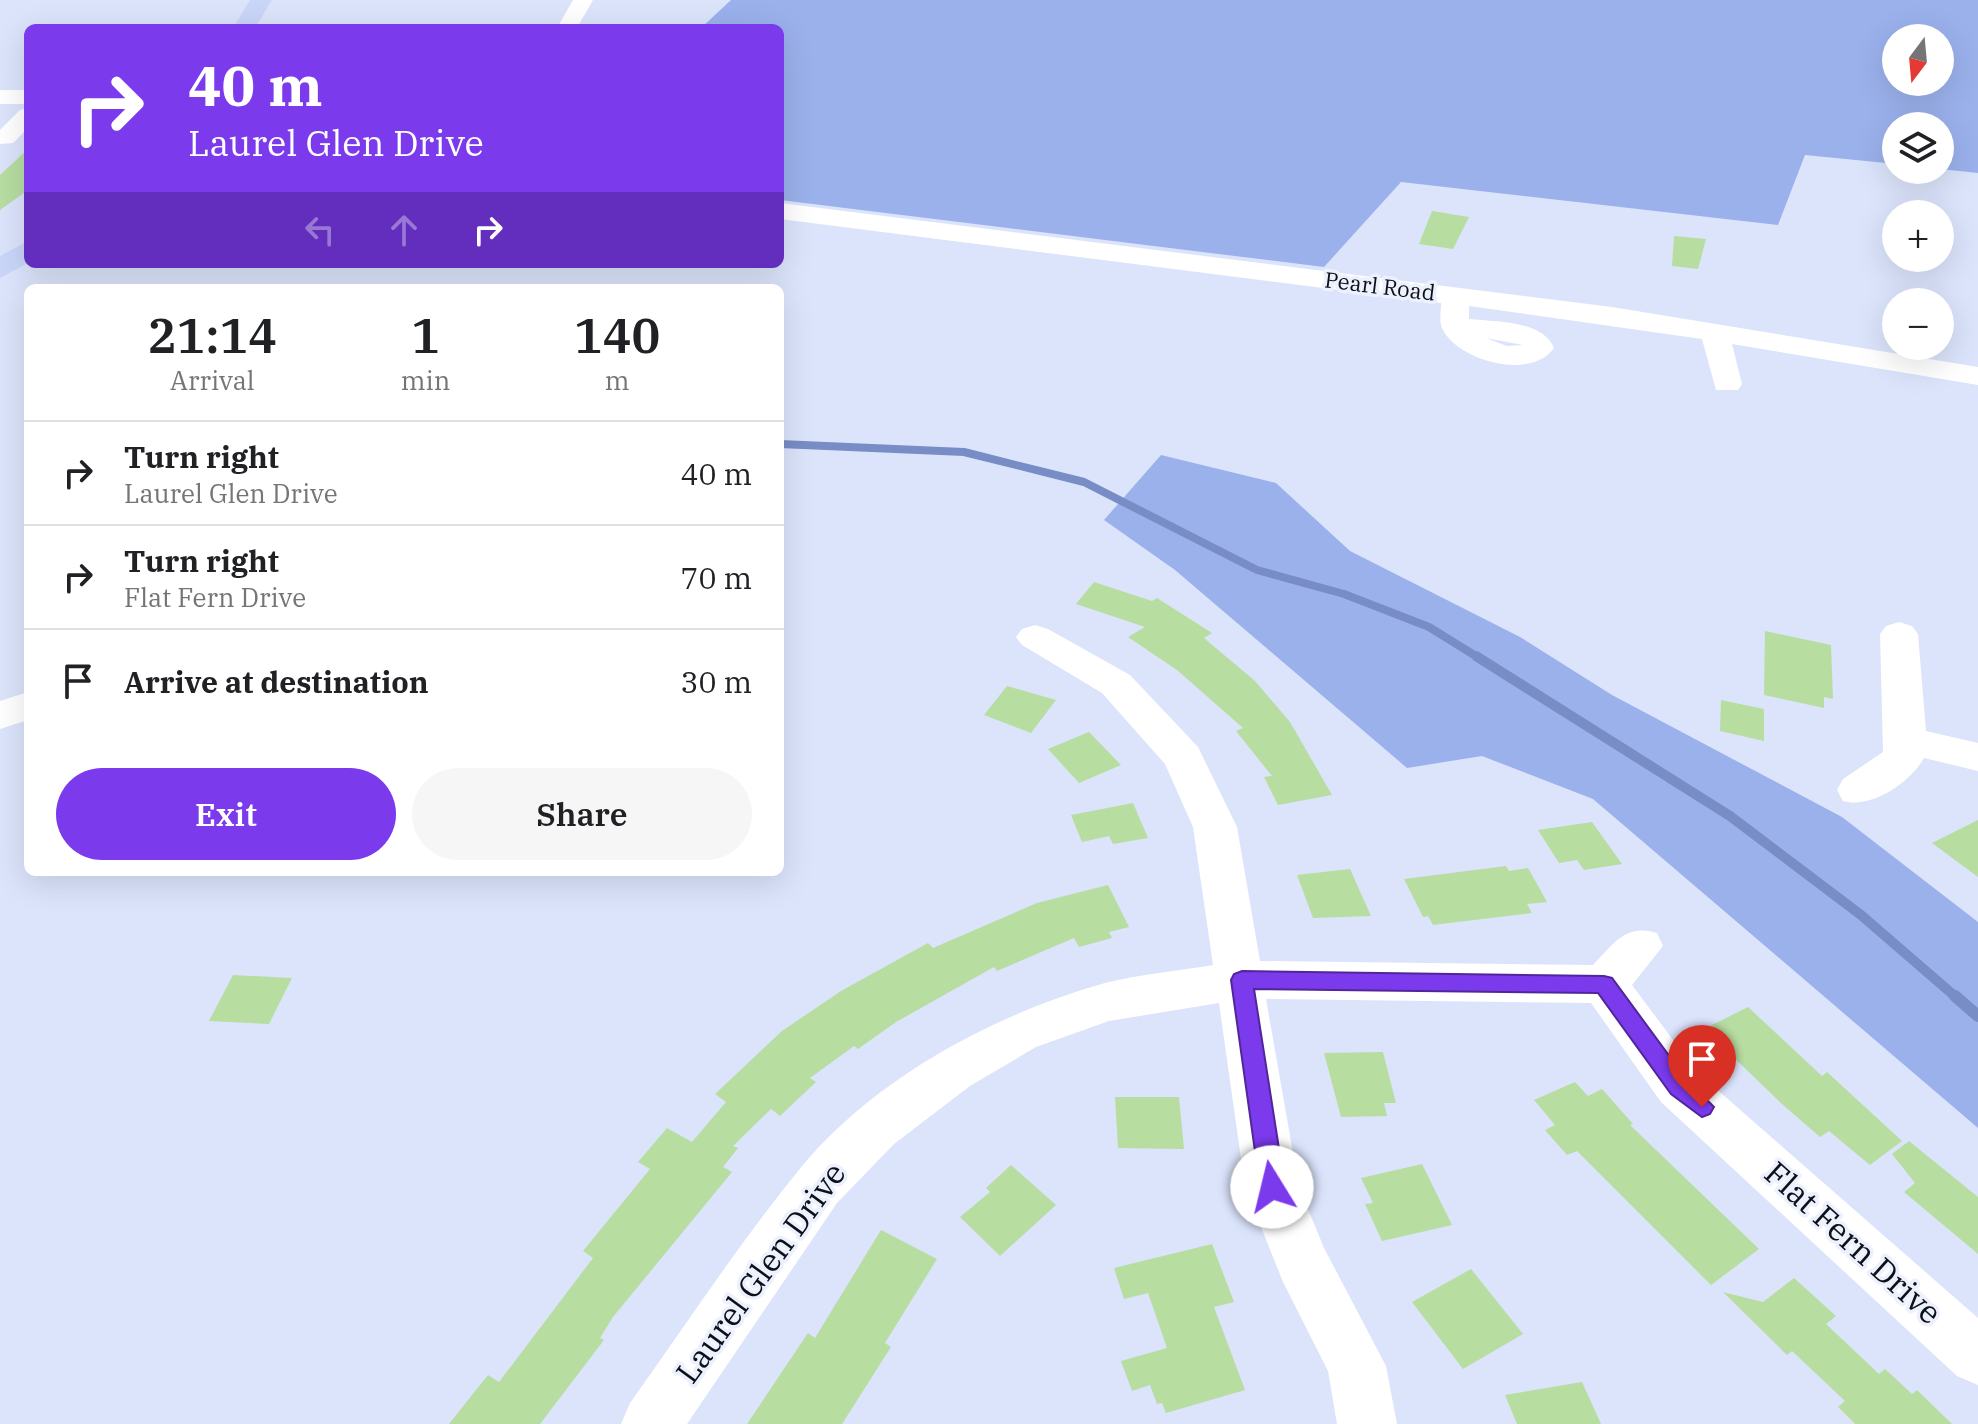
<!DOCTYPE html>
<html lang="en">
<head>
<meta charset="utf-8">
<style>
  :root { --surface:#fff; --page:#f6f6f6; --text:#202124; --muted:#757577; --line:#e0e0e0; --accent:#7c3aed }
  body { margin:0; font-family:"IBM Plex Serif",serif; background:var(--page); color:var(--text); height:100vh; display:flex; flex-direction:column; font-size:30px; white-space:nowrap }
  * { box-sizing:border-box; margin:0 }
  p { font-size:26px; color:var(--muted) }
  .icon { flex:none; width:44px; height:44px; fill:none; stroke:currentColor; stroke-width:2; stroke-linecap:round; stroke-linejoin:round }
  .map { position:relative; flex:1; overflow:hidden }
  .drawer { position:absolute; left:24px; top:284px; width:760px; height:592px; display:flex; flex-direction:column; background:var(--surface); border-radius:12px; box-shadow:0 8px 32px #0002 }
  .drawer>* { flex:none }
  .guide { position:absolute; left:24px; top:24px; width:760px; height:244px; border-radius:12px; box-shadow:0 8px 32px #0002; background:#7c3aed; color:#fff; overflow:hidden }
  .needle { width:52px; rotate:196deg }
  .fabs { position:absolute; left:1882px; top:24px; display:grid; gap:16px }
  .fabs a { display:grid; place-items:center; width:72px; height:72px; border-radius:50%; background:var(--surface); box-shadow:0 8px 32px #0002; font-size:40px }
  .pin { position:absolute; display:grid; place-items:center; width:68px; height:68px; color:#fff; margin:-82px -34px; border-radius:50% 50% 50% 0; rotate:-45deg; box-shadow:0 0 8px #0007 }
  .pin .icon { rotate:45deg }
  .me { position:absolute; width:88px; margin:-44px; rotate:351deg; stroke-linejoin:round; filter:drop-shadow(0 0 6px #0008) }
  .turn { display:flex; align-items:center; gap:28px; height:168px; padding:0 32px; font-size:36px }
  .turn .icon { width:104px; height:104px; stroke-width:2.5 }
  .turn b { display:block; font-size:56px; line-height:68px }
  .lanes { display:flex; align-items:center; height:76px; padding:0 32px; background:#0003; justify-content:center; gap:40px; direction:ltr }
  .lanes .off { opacity:.35 }
  .eta { display:flex; justify-content:space-evenly; align-items:center; height:136px; text-align:center }
  .eta b { font-size:48px; font-weight:600; line-height:56px }
  .cta { display:flex; gap:16px; margin-top:auto; padding:16px 32px }
  .cta a { flex:1; height:92px; border-radius:48px; background:var(--accent); color:#fff; font-size:32px; font-weight:600; line-height:92px; text-align:center }
  .cta a+a { background:var(--page); color:var(--text) }
  ul { padding:0; list-style:none }
  li { display:flex; align-items:center; gap:24px; height:104px; padding:0 32px; border-top:2px solid var(--line) }
  li div { flex:1 }
  li b { display:block; font-size:30px }
  li em { font-style:normal }
  .map>svg:first-child { display:block }
  .forest { fill:#9bb1ec; fill-rule:evenodd }
  .lines { fill:none; stroke-linecap:round; stroke-linejoin:round }
  .stream-far2 { stroke:#788dc6; stroke-width:8 }
  .stream-far1 { stroke:#788dc6; stroke-width:10 }
  .stream { stroke:#788dc6; stroke-width:12 }
  .building { fill:#b7dda1 }
  .minor { fill:#fff; fill-rule:evenodd }
  .major { fill:#c9d6f8; fill-rule:evenodd }
  .route { fill:#7c3aed; stroke:#51269a; stroke-width:2 }
  .labels { text-anchor:middle; stroke-width:7; stroke-linejoin:round; paint-order:stroke }
  .far-street-label { font-size:22px; fill:#0c1019; stroke:#edf1fd }
  .near-street-label { font-size:32px; fill:#0c1019; stroke:#edf1fd }
</style>
</head>
<body>
<div class="map">
<svg width="1978" height="1424" viewBox="0 0 1978 1424">
  <rect width="100%" height="100%" fill="#dbe4fb"/>
  <path class="forest" d="M731,0H1978V173L1940,169V126H1896V164L1805,155L1778,225L1401,182L1324,267L780,200V28H701ZM1896,38H1940V82H1896Z
    M1161,455L1276,483L1350,551L1520,637L1612,695L1842,817L1978,922V1128L1593,799L1482,756L1407,768L1175,570L1104,520Z"/>
  <g class="lines">
    <path class="stream-far2" d="M780,444L964,452L1084,482L1257,570L1344,594L1429,627L1479,658"/>
    <path class="stream-far1" d="M1476,656L1730,816L1861,915L1957,998"/>
    <path class="stream" d="M1955,996L1978,1016"/>
  </g>
  <path class="building" d="M28,149V190L0,210V175Z
    M1432,211L1469,217L1453,249L1419,244Z
    M1674,236L1706,239L1698,269L1672,266Z
    M1094,582L1152,601L1157,598L1212,633L1204,638L1255,681L1290,722L1332,795L1278,805L1264,777L1272,776L1236,731L1243,728L1177,670L1128,637L1145,627L1076,604Z
    M1765,631L1831,645L1833,699L1824,697V708L1764,695Z
    M1007,686L1056,700L1031,733L984,715Z
    M1721,700L1764,709V741L1720,731Z
    M1089,732L1121,765L1079,783L1048,749Z
    M1133,803L1148,838L1113,844L1109,836L1082,842L1071,815Z
    M1978,820V877L1932,843Z
    M1592,822L1622,864L1584,870L1577,860L1559,863L1538,830Z
    M1506,866L1509,871L1528,868L1547,902L1527,904L1532,913L1433,925L1428,916L1423,917L1404,879Z
    M1350,869L1371,916L1313,918L1297,875Z
    M1108,885L1129,927L1109,932L1112,938L1079,947L1074,938L997,971L994,967L896,1022L858,1049L854,1046L810,1078L816,1082L780,1116L771,1109L733,1146L738,1148L723,1167L732,1172L613,1317L600,1338L604,1340L540,1424H449L488,1375L499,1382L593,1258L583,1251L650,1169L638,1162L667,1128L692,1142L726,1102L715,1094L782,1031L841,991L928,943L933,948L1037,903Z
    M233,975L292,978L269,1024L209,1021Z
    M1748,1007L1822,1076L1827,1072L1902,1141L1870,1165L1829,1131L1820,1137L1782,1104L1704,1029Z
    M1383,1052L1396,1103H1384L1387,1116L1341,1117L1324,1053Z
    M1575,1082L1588,1096L1602,1089L1633,1124L1630,1125L1759,1249L1711,1285L1577,1151L1567,1155L1545,1130L1555,1125L1534,1100Z
    M1115,1097H1179L1184,1149L1118,1148Z
    M1909,1141L1978,1197V1254L1904,1192L1915,1183L1892,1154Z
    M1422,1164L1452,1225L1382,1241L1365,1204L1373,1203L1361,1178Z
    M1011,1165L1056,1205L1000,1256L960,1217L990,1192L986,1188Z
    M881,1230L937,1259L885,1343L891,1347L842,1424H747L808,1333L815,1338Z
    M1212,1244L1234,1302L1214,1307L1245,1390L1166,1413L1162,1403L1157,1404L1150,1385L1132,1391L1121,1361L1167,1348L1148,1293L1124,1299L1114,1268Z
    M1471,1269L1523,1334L1463,1369L1412,1302Z
    M1794,1278L1836,1316L1826,1324L1879,1374L1885,1369L1912,1394L1917,1390L1952,1424H1855L1838,1407L1845,1401L1792,1351L1787,1355L1723,1292L1763,1302Z
    M1582,1382L1601,1424H1517L1505,1395Z"/>
  <g class="lines">
    <path class="minor" d="M573,0H593L577,28H557Z
      M0,90H28V104H0Z
      M28,108V128L13,143L0,144V130L20,110Z
      M780,203L1612,307L1978,367V385L1732,344L1742,384L1738,390H1716L1702,339L1469,306V319C1496,322 1543,320 1554,348C1531,381 1457,361 1442,328C1439,321 1441,311 1441,303L780,219ZM1486,338L1523,345L1507,346Z
      M1899,622L1912,626L1918,634L1926,731L1978,743V771L1924,758C1910,783 1871,809 1843,801L1837,790L1843,779L1883,752L1880,634L1886,626Z
      M1035,625L1048,629L1130,675L1198,747L1237,827L1260,961L1593,965C1613,944 1626,923 1657,933L1663,946L1632,985L1697,1072L1978,1318V1385L1957,1376L1661,1102L1591,1003L1266,999L1299,1187L1324,1248L1386,1366L1397,1424H1337L1328,1371L1283,1282L1245,1187L1219,1003L1109,1021L1036,1047L970,1086L894,1144L837,1203L687,1424H621L630,1403C685,1326 738,1245 798,1171C871,1080 994,1014 1105,983C1140,974 1178,971 1213,965L1193,827L1165,764L1102,693L1022,645L1016,637L1022,629Z
      M28,692V720L0,729V701Z"/>
    <path class="major" d="M250,0H272L255,28H233Z
      M28,241V263L0,278V256Z"/>
  </g>
  <path class="route" d="M1242,971L1604,976L1612,978L1687,1080L1714,1107L1710,1114L1702,1117L1671,1094L1598,993L1254,989L1285,1187L1281,1195L1272,1198L1264,1195L1260,1187L1231,980L1234,974Z"/>
  <g class="labels">
    <g class="far-street-label">
      <text transform="translate(1380 286) rotate(7)" y="8">Pearl Road</text>
    </g>
    <g class="near-street-label">
      <text transform="translate(1853 1243) rotate(42)" y="11">Flat Fern Drive</text>
      <text transform="translate(761 1273) rotate(-54)" y="11">Laurel Glen Drive</text>
    </g>
  </g>
</svg>
<div class="fabs">
<a><svg class="needle" viewBox="-14 -14 28 28"><path d="M0-13l5 13h-10z" fill="#e53935"/><path d="M0 13l5-13h-10z" fill="#757577"/></svg></a>
<a><svg class="icon" aria-label="layers" viewBox="0 0 24 24"><path d="M12 4l9 5-9 5-9-5zM3 14l9 5 9-5"/></svg></a>
<a>+</a>
<a>−</a>
</div>
<div class="pin" style="left:1702px;top:1107px;background:#d93025"><svg class="icon" aria-label="arrive" viewBox="0 0 24 24"><path d="M6 21V4h12l-3 4 3 4H6"/></svg></div>
<svg class="me" style="left:1272px;top:1187px" viewBox="-20 -20 40 40"><circle r="19" fill="#fff"/><path d="M0-13L10 11 0 6-10 11z" fill="#7c3aed"/></svg>
<div class="guide">
<div class="turn"><svg class="icon" aria-label="right" viewBox="0 0 24 24"><path d="M7 20v-9h11M14 6l5 5-5 5"/></svg><div><b>40 m</b>Laurel Glen Drive</div></div>
<div class="lanes"><svg class="icon off" aria-label="left" viewBox="0 0 24 24"><path d="M17 20v-9H6M10 6l-5 5 5 5"/></svg><svg class="icon off" aria-label="ahead" viewBox="0 0 24 24"><path d="M12 20V5M6 11l6-6 6 6"/></svg><svg class="icon" aria-label="right" viewBox="0 0 24 24"><path d="M7 20v-9h11M14 6l5 5-5 5"/></svg></div>
</div>
<section class="drawer">
<div class="eta">
<div><b>21:14</b><p>Arrival</p></div>
<div><b>1</b><p>min</p></div>
<div><b>140</b><p>m</p></div>
</div>
<ul>
<li><svg class="icon" aria-label="right" viewBox="0 0 24 24"><path d="M7 20v-9h11M14 6l5 5-5 5"/></svg><div><b>Turn right</b><p>Laurel Glen Drive</p></div><em>40 m</em></li>
<li><svg class="icon" aria-label="right" viewBox="0 0 24 24"><path d="M7 20v-9h11M14 6l5 5-5 5"/></svg><div><b>Turn right</b><p>Flat Fern Drive</p></div><em>70 m</em></li>
<li><svg class="icon" aria-label="arrive" viewBox="0 0 24 24"><path d="M6 21V4h12l-3 4 3 4H6"/></svg><div><b>Arrive at destination</b></div><em>30 m</em></li>
</ul>
<div class="cta"><a>Exit</a><a>Share</a></div>
</section>
</div>
</body>
</html>
